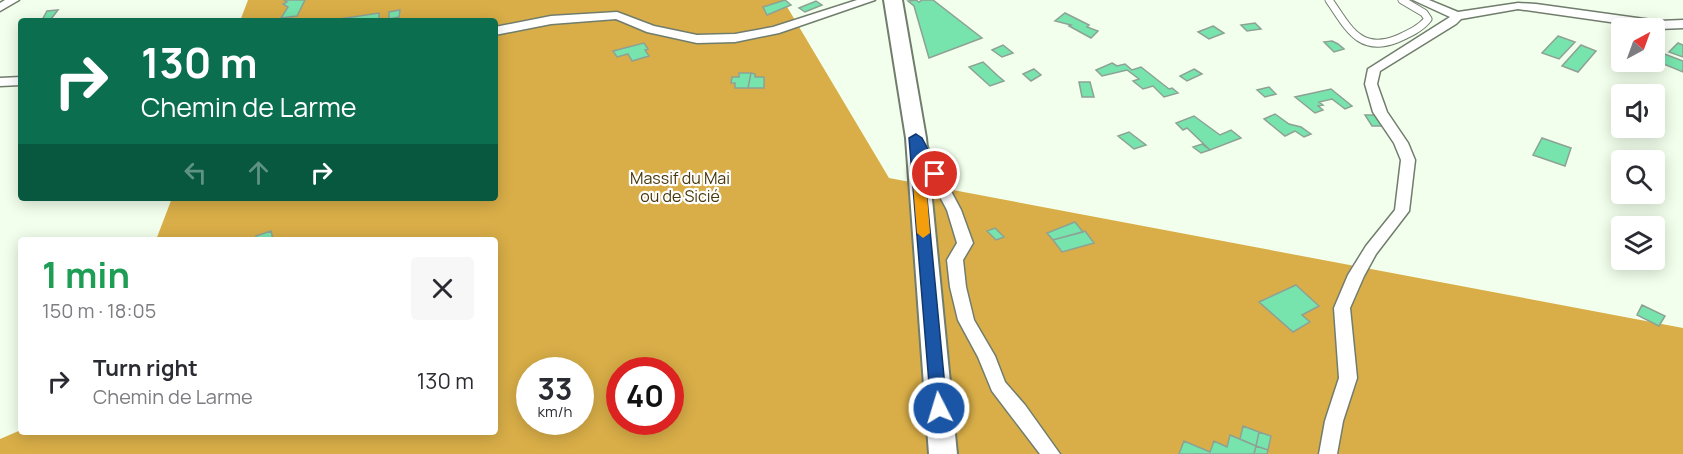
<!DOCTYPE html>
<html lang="en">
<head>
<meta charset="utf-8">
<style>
  :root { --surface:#fff; --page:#f7f7f7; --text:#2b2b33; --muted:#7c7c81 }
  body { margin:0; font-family:Manrope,sans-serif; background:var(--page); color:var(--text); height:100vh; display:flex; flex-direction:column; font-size:22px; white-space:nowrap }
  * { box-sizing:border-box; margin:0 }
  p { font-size:20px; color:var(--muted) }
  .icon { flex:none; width:33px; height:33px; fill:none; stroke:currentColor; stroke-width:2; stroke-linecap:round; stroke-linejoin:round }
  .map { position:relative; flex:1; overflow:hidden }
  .side { position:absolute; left:18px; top:237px; width:480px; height:198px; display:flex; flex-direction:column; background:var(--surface); border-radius:6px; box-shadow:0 3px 15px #0003 }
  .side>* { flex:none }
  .top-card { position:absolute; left:18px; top:18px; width:480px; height:183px; border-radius:6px; box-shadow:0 3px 15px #0003; background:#0b6e4f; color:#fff; overflow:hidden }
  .needle { width:39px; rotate:41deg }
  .tools { position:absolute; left:1611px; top:18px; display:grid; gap:12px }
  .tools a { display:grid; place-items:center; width:54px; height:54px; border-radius:6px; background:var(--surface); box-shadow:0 3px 15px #0003; font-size:30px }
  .speed { position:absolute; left:516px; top:357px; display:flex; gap:12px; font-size:30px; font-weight:700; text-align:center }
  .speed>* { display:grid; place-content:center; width:78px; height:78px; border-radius:50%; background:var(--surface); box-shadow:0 3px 15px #0003; line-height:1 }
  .speed small { font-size:15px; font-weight:400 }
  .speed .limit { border:9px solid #d22; background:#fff; color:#111 }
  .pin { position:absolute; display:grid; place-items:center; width:51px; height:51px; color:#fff; margin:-26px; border:3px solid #fff; border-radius:50%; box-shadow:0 2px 6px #0007 }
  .me { position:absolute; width:66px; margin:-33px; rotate:355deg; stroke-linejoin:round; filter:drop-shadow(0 0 4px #0008) }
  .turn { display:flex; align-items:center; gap:21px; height:126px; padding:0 24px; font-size:27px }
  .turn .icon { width:78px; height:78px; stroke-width:2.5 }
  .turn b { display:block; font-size:42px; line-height:51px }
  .lanes { display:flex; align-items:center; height:57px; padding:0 24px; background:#0003; justify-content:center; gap:30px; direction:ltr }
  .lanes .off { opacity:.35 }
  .round { display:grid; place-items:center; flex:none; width:63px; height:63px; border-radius:6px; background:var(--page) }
  .head { display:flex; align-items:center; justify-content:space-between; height:102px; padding:0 24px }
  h1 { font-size:36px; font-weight:700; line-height:45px; color:#1e9e55 }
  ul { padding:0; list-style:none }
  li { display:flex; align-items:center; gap:18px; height:84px; padding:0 24px }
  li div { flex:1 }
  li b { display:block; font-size:22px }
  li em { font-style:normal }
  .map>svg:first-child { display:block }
  .forest { fill:#d9ae48; fill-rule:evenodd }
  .building { fill:#77e4ad; stroke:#8da195; stroke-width:1.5 }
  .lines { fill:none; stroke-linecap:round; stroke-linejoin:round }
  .lane-casing { stroke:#717d6c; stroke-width:9 }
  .street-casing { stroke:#717d6c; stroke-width:3 }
  .secondary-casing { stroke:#717d6c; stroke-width:4 }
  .lane { stroke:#fff; stroke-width:7 }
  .street { fill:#fff; fill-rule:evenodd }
  .secondary { fill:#fff; fill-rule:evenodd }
  .route { fill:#1a55a6; stroke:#11376c; stroke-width:1.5 }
  .slow { fill:#f59e0b }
  .labels { text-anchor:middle; stroke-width:4.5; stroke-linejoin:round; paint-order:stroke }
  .park-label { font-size:16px; fill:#48370b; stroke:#fff }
</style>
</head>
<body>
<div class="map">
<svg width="1683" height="454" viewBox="0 0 1683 454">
  <rect width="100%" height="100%" fill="#f2ffec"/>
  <path class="forest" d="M248,0H783L889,178L1683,328V454H0V439L21,430V432H495V240H156L172,198H495V21H240ZM530,370H580V422H530ZM620,370H670V422H620Z"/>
  <path class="building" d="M284,0H305L297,16L281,18L288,7L283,4L287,2Z
    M785,0L791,5L767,15L763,7Z
    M916,0L919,2L922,0H933L982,38L929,58L914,6L908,1Z
    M816,1L822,5L805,12L799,8Z
    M58,10L51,19L42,20L47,11Z
    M400,10L399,17L389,19V12Z
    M379,13V20L333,21V20Z
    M1065,13L1089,25L1087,27L1098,31L1091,38L1069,26L1071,25L1055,21Z
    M1255,23L1261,29L1247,31L1241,25Z
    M1213,26L1224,33L1209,39L1198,32Z
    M1558,36L1575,42L1559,59L1542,53Z
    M1332,41L1338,44L1344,49L1334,52L1324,42Z
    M644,43L648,49L645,50L649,56L632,61L628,54L617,57L613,51Z
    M1678,43L1683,45V57L1669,52Z
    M1003,45L1013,53L1002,57L992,50Z
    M1581,45L1596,51L1578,72L1562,66Z
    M1654,50L1683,61V72L1654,60Z
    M983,62L998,76L1004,81L990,86L969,67Z
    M1112,63L1117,66L1125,64L1132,70L1141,67L1169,89L1172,88L1178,93L1164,97L1153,86L1143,89L1133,81L1139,79L1127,70L1102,76L1096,70Z
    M1034,69L1041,75L1031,81L1023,74Z
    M1194,69L1202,74L1187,81L1180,76Z
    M739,73H751L748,88H735V83H731L732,77H739Z
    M751,73L755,74V77H764V88H748Z
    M1079,82H1090L1094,97H1082Z
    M1269,87L1276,94L1265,97L1257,90Z
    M1331,89L1352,106L1345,109L1332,99L1319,102L1323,105L1318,106L1323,110L1315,113L1295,97Z
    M1275,114L1289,124L1301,127L1311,134L1304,137L1295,131L1285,136L1264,119Z
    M1365,115H1378L1384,126H1372Z
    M1194,116L1220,135L1231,130L1241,138L1210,150L1187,128L1183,130L1176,123Z
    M1129,132L1146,145L1134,149L1118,136Z
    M1542,138L1571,148L1565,166L1533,155Z
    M1202,144L1210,150L1201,153L1193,147Z
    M1075,222L1083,232L1053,240L1047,233Z
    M995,228L1004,237L996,240L987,231Z
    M271,231L273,239L258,240L256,236Z
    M1085,231L1094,243L1062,252L1053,240Z
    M1296,285L1319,306L1302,315L1310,322L1293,332L1259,302Z
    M1642,305L1665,316L1659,326L1637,315Z
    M1243,426L1259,432L1256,446L1240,439Z
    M1259,432L1271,436L1268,450L1256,446Z
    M1230,435L1256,446L1254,454H1179L1184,441L1210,452L1214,441L1227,447Z
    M1256,446L1268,450L1267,454H1254Z"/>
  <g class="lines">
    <g class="lane-casing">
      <path id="lane" d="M1329,0C1348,27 1359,54 1397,39C1408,34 1420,29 1428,19L1424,13L1402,0"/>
    </g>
    <g class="street-casing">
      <path id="street" d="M5,0H19L0,11V3Z
        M857,0H875L779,33L735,42L697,43L647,32L616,19L551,24L495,35V27L551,16L617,12L654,26L697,35L735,34L773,27Z
        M1413,0H1429L1458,12L1518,3L1536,4L1659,21L1683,20V28L1659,29L1518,9L1461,19L1456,24L1380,71L1377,84L1387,112L1408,143L1415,160L1409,211L1376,254L1364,276L1350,308L1357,378L1343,421L1337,454H1319L1325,421L1339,378L1334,308L1348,275L1366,246L1395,210L1401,160L1394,143L1373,112L1365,84L1368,69L1450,17Z
        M21,77V85L0,86V78Z
        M920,142L927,146L961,210L973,243L963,260L966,287L974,320L995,356L1005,382L1025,405L1060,454H1040L992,391L978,357L958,320L950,287L947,260L957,243L947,210L913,146Z"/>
    </g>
    <g class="secondary-casing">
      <path id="secondary" d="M884,0H902L926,138L957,454H929L906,138Z"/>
    </g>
    <use href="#lane" class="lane"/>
    <use href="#street" class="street"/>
    <use href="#secondary" class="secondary"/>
  </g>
  <path class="route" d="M916,134L922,138L941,174L935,178L930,177L924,167L947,408L945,413L939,415L933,413L931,408L909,138Z"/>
  <path class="slow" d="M918,167L925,171L930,233L923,238L917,233L912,171Z"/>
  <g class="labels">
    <g class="park-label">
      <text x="680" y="184">Massif du Mai<tspan x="680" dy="18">ou de Sicié</tspan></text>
    </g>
  </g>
</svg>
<div class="tools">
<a><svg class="needle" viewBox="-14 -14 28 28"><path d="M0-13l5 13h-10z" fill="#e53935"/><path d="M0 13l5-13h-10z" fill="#7c7c81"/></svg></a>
<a><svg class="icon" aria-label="sound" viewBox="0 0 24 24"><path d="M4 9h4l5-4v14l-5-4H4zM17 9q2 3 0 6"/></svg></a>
<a><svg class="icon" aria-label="search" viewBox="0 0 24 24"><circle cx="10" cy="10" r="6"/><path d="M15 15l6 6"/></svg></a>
<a><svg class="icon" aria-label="layers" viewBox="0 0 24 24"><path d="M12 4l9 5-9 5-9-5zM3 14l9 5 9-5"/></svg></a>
</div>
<div class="speed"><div>33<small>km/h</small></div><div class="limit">40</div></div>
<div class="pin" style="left:935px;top:174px;background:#d93025"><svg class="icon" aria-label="arrive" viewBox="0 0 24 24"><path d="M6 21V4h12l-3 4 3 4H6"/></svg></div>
<svg class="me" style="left:939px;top:408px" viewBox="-20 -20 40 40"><circle r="17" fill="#1a55a6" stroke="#fff" stroke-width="3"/><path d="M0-11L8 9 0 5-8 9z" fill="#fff"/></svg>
<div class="top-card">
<div class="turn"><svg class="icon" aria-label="right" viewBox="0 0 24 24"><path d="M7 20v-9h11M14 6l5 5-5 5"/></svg><div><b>130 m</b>Chemin de Larme</div></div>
<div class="lanes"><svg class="icon off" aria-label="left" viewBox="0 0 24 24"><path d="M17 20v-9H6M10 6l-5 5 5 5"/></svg><svg class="icon off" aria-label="ahead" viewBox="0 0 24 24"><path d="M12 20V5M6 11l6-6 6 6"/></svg><svg class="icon" aria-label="right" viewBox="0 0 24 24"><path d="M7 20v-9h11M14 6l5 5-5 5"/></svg></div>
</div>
<section class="side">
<div class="head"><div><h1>1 min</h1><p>150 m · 18:05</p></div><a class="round"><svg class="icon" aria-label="close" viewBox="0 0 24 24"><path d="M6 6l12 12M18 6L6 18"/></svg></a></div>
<ul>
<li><svg class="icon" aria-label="right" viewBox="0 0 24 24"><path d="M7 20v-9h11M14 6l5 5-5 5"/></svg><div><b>Turn right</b><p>Chemin de Larme</p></div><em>130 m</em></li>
</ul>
</section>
</div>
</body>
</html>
